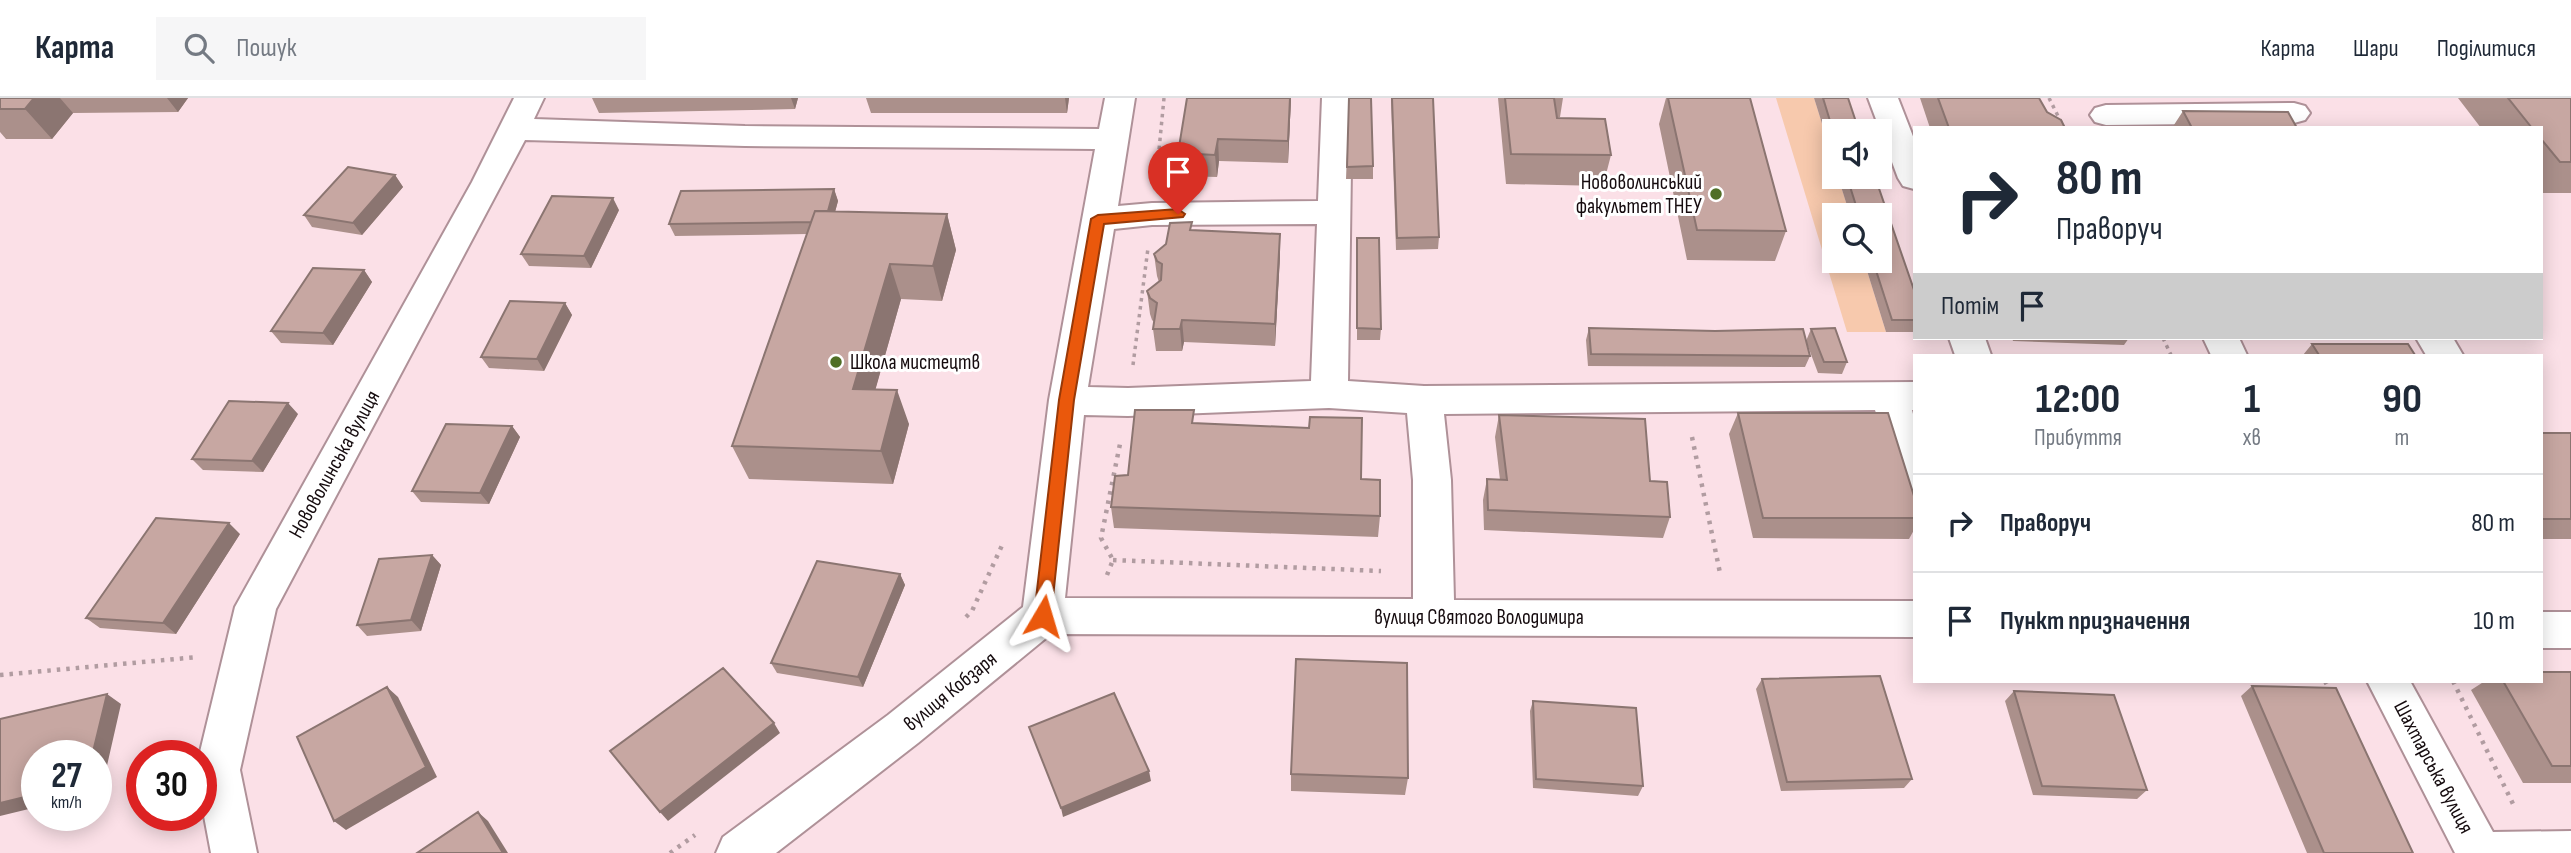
<!DOCTYPE html>
<html lang="uk">
<head>
<meta charset="utf-8">
<style>
  :root { --surface:#fff; --page:#f6f6f7; --text:#1f2937; --muted:#747a83; --line:#e0e1e3 }
  body { margin:0; font-family:"Sofia Sans Condensed",sans-serif; background:var(--page); color:var(--text); height:100vh; display:flex; flex-direction:column; font-size:26px; white-space:nowrap }
  * { box-sizing:border-box; margin:0 }
  p { font-size:23px; color:var(--muted) }
  .icon { flex:none; width:38px; height:38px; fill:none; stroke:currentColor; stroke-width:2; stroke-linecap:round; stroke-linejoin:round }
  .map { position:relative; flex:1; overflow:hidden }
  .side { position:absolute; left:1913px; top:256px; width:630px; height:329px; display:flex; flex-direction:column; background:var(--surface); border-radius:0px; box-shadow:0 4px 18px #0003 }
  .side>* { flex:none }
  .top-card { position:absolute; left:1913px; top:28px; width:630px; height:214px; border-radius:0px; box-shadow:0 4px 18px #0003; background:#fff; color:var(--text); overflow:hidden }
  .controls { position:absolute; left:1822px; top:21px; display:grid; gap:14px }
  .controls a { display:grid; place-items:center; width:70px; height:70px; border-radius:0px; background:var(--surface); box-shadow:0 4px 18px #0003; font-size:35px }
  .speed { position:absolute; left:21px; top:642px; display:flex; gap:14px; font-size:35px; font-weight:700; text-align:center }
  .speed>* { display:grid; place-content:center; width:91px; height:91px; border-radius:50%; background:var(--surface); box-shadow:0 4px 18px #0003; line-height:1 }
  .speed small { font-size:18px; font-weight:400 }
  .speed .limit { border:10px solid #d22; background:#fff; color:#111 }
  .pin { position:absolute; display:grid; place-items:center; width:60px; height:60px; color:#fff; margin:-72px -30px; border-radius:50% 50% 50% 0; rotate:-45deg; box-shadow:0 0 7px #0007 }
  .pin .icon { rotate:45deg }
  .me { position:absolute; width:77px; margin:-38px; rotate:7deg; stroke-linejoin:round; filter:drop-shadow(0 0 5px #0008) }
  .turn { display:flex; align-items:center; gap:24px; height:147px; padding:0 28px; font-size:32px }
  .turn .icon { width:91px; height:91px; stroke-width:2.5 }
  .turn b { display:block; font-size:49px; line-height:60px }
  .then { display:flex; align-items:center; height:66px; padding:0 28px; background:#0003; gap:14px; font-size:26px }
  .eta { display:flex; justify-content:space-evenly; align-items:center; height:119px; text-align:center }
  .eta b { font-size:42px; font-weight:700; line-height:49px }
  ul { padding:0; list-style:none }
  li { display:flex; align-items:center; gap:21px; height:98px; padding:0 28px; border-top:2px solid var(--line) }
  li div { flex:1 }
  li b { display:block; font-size:26px }
  li em { font-style:normal }
  header { display:flex; align-items:center; gap:42px; box-sizing:border-box; height:98px; padding:0 35px; background:var(--surface); border-bottom:2px solid var(--line) }
  header strong { font-size:33px }
  nav { display:flex; gap:38px; margin-inline-start:auto; font-size:24px }
  .search { width:490px; height:63px; background:var(--page); display:flex; align-items:center; gap:18px; box-sizing:border-box; padding:0 24px; border-radius:0px; color:var(--muted); font-size:26px }
  .map>svg:first-child { display:block }
  .green { fill:#f7c9ad }
  .lines { fill:none; stroke-linecap:round; stroke-linejoin:round }
  .minor-casing { stroke:#af9198; stroke-width:4 }
  .path-far1 { stroke:#b19ca1; stroke-width:3.5; stroke-dasharray:3.5 4.5; stroke-linecap:butt }
  .path { stroke:#b19ca1; stroke-width:4.5; stroke-dasharray:3.5 6; stroke-linecap:butt }
  .minor { fill:#fff; fill-rule:evenodd }
  .wall { fill:#ab908b }
  .shaded-wall { fill:#8b7571 }
  .building { fill:#c7a7a2; stroke:#8b7571; stroke-width:2 }
  .route { fill:#ea580c; stroke:#983908; stroke-width:2 }
  .poi-dot { fill:#506f26; stroke:#fff; stroke-width:2.5 }
  .labels { text-anchor:middle; stroke-width:6; stroke-linejoin:round; paint-order:stroke }
  .poi-label { font-size:21px; fill:#150b0e; stroke:#fff; text-anchor:end }
  .street-label { font-size:21px; fill:#150b0e; stroke:#fff }
</style>
</head>
<body>
<header>
<strong>Карта</strong>
<div class="search"><svg class="icon" aria-label="search" viewBox="0 0 24 24"><circle cx="10" cy="10" r="6"/><path d="M15 15l6 6"/></svg>Пошук</div>
<nav><a>Карта</a><a>Шари</a><a>Поділитися</a></nav>
</header>
<div class="map">
<svg width="2571" height="755" viewBox="0 0 2571 755">
  <rect width="100%" height="100%" fill="#fbe0e7"/>
  <path class="green" d="M1776,0H1814L1834,64V79H1838L1850,117H1834V163H1864L1886,234H1847Z"/>
  <g class="lines">
    <g class="minor-casing">
      <path id="minor" d="M514,0H544L534,21L745,28L1099,31L1105,0H1135L1118,108L1152,105L1318,103L1322,0H1352L1348,283L1424,288L1914,284V312H1912L1914,320V392L1900,388L1875,312L1444,316L1451,382L1454,502L1914,503V539L1051,536L918,645L776,755H716L723,739L888,617L1023,509L1049,302L1095,51L745,48L525,42L276,511L240,672L257,755H211L201,702V658H199L235,509L472,84ZM1317,126L1311,283L1128,290L1088,289L1114,131L1152,127ZM1329,310L1407,315L1413,382V501L1065,500L1084,317L1128,318Z
        M1868,0H1898L1914,41V91L1903,88L1898,80Z
        M2294,5L2305,8L2310,15L2305,22L2294,25L2106,27L2095,24L2090,17L2095,10L2106,7Z
        M1949,240H1985L1991,257H1955Z
        M2203,240H2239L2247,257H2211Z
        M2416,240H2453L2463,257H2426Z
        M2541,514H2571V550H2541Z
        M2367,583H2410L2493,734L2571,733V755H2455Z"/>
    </g>
    <path class="path-far1" d="M2049,0L2064,30
      M1156,83L1164,0
      M2163,240L2171,257
      M1133,267L1148,150"/>
    <path class="path" d="M1692,339L1720,475
      M1113,462L1381,473
      M1107,477L1113,462L1101,440L1121,341
      M966,519L972,513L1004,443
      M0,577L198,559
      M2325,583L2331,595
      M2453,583L2515,710
      M670,755L695,737"/>
    <use href="#minor" class="minor"/>
  </g>
  <path class="wall" d="M0,0H188L178,14L73,15L52,41H6L0,34Z
    M592,0H798L795,11L599,15Z
    M866,0H1069L1067,15H871Z
    M1291,0L1288,65L1219,63L1217,79L1179,78L1178,55Z
    M1349,0L1373,68V81H1346Z
    M1391,0H1433L1439,139L1438,151L1396,152Z
    M1498,0H1563L1560,19L1557,20L1611,57L1603,88L1506,86Z
    M1666,0H1750L1786,133L1775,163L1687,162L1659,26Z
    M1814,0H1848L1834,33V64Z
    M1920,0H2039L2047,14L2064,28L2063,30H1930Z
    M2458,0H2571V95H2541V30H2481Z
    M2183,13L2297,30H2172Z
    M395,77L403,89L362,137L312,129L304,117Z
    M1838,79H1875L1914,192V234H1886L1864,163H1880V117H1850Z
    M834,91L838,103L835,114L947,116L956,152L942,203L901,201L875,292L909,326L893,386L749,381L732,348L807,136L675,138L669,126Z
    M619,112L591,170L529,168L521,156Z
    M1193,133L1280,158L1275,248L1184,244L1182,253H1156L1153,231L1154,224L1152,222L1150,216L1147,193L1159,184L1157,178L1154,156Z
    M1357,140L1381,231L1380,242H1357Z
    M364,172L372,184L333,247L281,245L271,233Z
    M565,205L572,217L544,273L489,270L481,259Z
    M1589,230L1810,258L1805,269L1588,268L1586,242Z
    M1811,231L1847,264L1842,276L1818,275L1806,243Z
    M2012,240H2129L2124,247L2013,243Z
    M2312,246L2415,257H2303Z
    M1738,315L1914,398V432L1909,441L1753,440L1729,336Z
    M298,316L263,374L203,372L192,361Z
    M1499,317L1650,383L1670,419L1663,440L1484,432L1483,402L1487,381L1500,382L1495,339Z
    M1195,325L1361,381L1380,418L1378,439L1114,430L1111,409L1128,377Z
    M512,328L520,339L489,406L421,404L412,393Z
    M2541,335H2571V441H2541Z
    M240,436L176,536L100,530L86,520Z
    M432,457L441,467L421,533L367,538L357,527Z
    M900,476L905,487L863,589L777,575L771,565Z
    M2571,574V685H2523L2471,592L2485,583H2541Z
    M1762,581L1912,681L1904,690L1781,693L1756,591Z
    M2252,588L2413,755H2307L2241,598Z
    M2014,593L2147,692L2137,701L2033,697L2005,603Z
    M1533,603L1643,688L1638,698L1533,690L1530,613Z
    M1291,676L1408,680L1405,697L1291,693Z"/>
  <path class="shaded-wall" d="M34,0H60L73,15L52,41L25,11Z
    M167,0H188L178,14Z
    M791,0H798L795,11Z
    M1065,0H1069L1067,15Z
    M1290,0H1291L1288,65V43Z
    M1218,41L1219,63L1217,79L1215,57Z
    M395,77L403,89L362,137L353,125Z
    M834,91L838,103L829,136L825,124Z
    M613,100L619,112L591,170L584,158Z
    M947,116L956,152L942,203L933,168Z
    M1280,136V158L1275,248V226Z
    M890,166L901,201L866,325L853,291Z
    M364,172L372,184L333,247L323,235Z
    M565,205L572,217L544,273L537,261Z
    M1182,222L1184,244L1182,253L1180,231Z
    M897,292L909,326L893,386L881,353Z
    M288,305L298,316L263,374L252,363Z
    M512,328L520,339L489,406L480,395Z
    M229,425L240,436L176,536L163,525Z
    M432,457L441,467L421,533L411,522Z
    M900,476L905,487L863,589L858,579Z
    M387,589L398,599L437,679L346,732L334,723Z
    M107,596L121,606L101,694L96,695V658H92Z
    M774,625L780,635L668,723L660,714Z
    M1149,673L1151,683L1063,719L1061,710Z
    M37,696V709L0,718V705Z
    M478,714L488,723L508,755H503Z"/>
  <path class="building" d="M0,0H34L25,11H0Z
    M1187,0H1290L1288,43L1218,41L1215,57L1178,55Z
    M1349,0H1371L1373,68L1347,69Z
    M1392,0H1433L1439,139L1397,140Z
    M1505,0H1554L1557,20L1605,21L1611,57L1511,56Z
    M1668,0H1750L1786,133L1697,132Z
    M1823,0H1848L1859,33H1834V36Z
    M1938,0H2039L2047,14L2061,22L2064,28L2061,30H1949Z
    M2508,0H2571V64H2560L2541,41V30H2532Z
    M2183,13L2288,14L2297,30H2192Z
    M348,69L395,77L353,125L304,117Z
    M1847,79H1875L1914,192V222H1892L1873,163H1880V117H1859Z
    M834,91L828,113H815L811,124L669,126L681,93Z
    M552,98L613,100L584,158L521,156Z
    M815,113L947,116L933,168L890,166L853,291L897,292L881,353L732,348Z
    M1192,124L1190,132L1280,136L1275,226L1182,222L1180,231H1153L1157,205L1150,200L1147,193L1161,182L1162,166L1157,163L1154,156L1166,146L1170,125Z
    M1357,140H1379L1381,231L1357,230Z
    M313,170L364,172L323,235L271,233Z
    M510,203L565,205L537,261L481,259Z
    M1589,230L1715,233L1803,231L1810,258L1591,256Z
    M1835,230L1847,264H1824L1811,231Z
    M2312,246H2408L2415,257H2319Z
    M229,303L288,305L252,363L192,361Z
    M1135,312H1194L1192,325L1309,330L1310,319L1362,320L1361,381L1380,382V418L1111,409L1115,378L1128,377Z
    M1738,315H1888L1914,398V420H1763Z
    M1499,317L1645,321L1650,383L1667,384L1670,419L1488,412L1487,381L1507,382Z
    M446,326L512,328L480,395L412,393Z
    M2541,335H2571V421H2541Z
    M156,420L229,425L163,525L86,520Z
    M432,457L411,522L357,527L379,461Z
    M817,463L900,476L858,579L771,565Z
    M1296,561L1407,565L1408,680L1291,676Z
    M723,570L774,625L660,714L610,653Z
    M2541,574H2571V668H2552L2503,583H2541Z
    M1880,578L1912,681L1787,684L1762,581Z
    M2252,588L2336,590L2413,755H2324Z
    M387,589L426,669L334,723L297,639Z
    M2014,593L2114,597L2147,692L2042,688Z
    M1114,595L1149,673L1061,710L1029,629Z
    M107,596L92,658H37V696L0,705V621Z
    M1533,603L1636,610L1643,688L1536,681Z
    M478,714L503,755H417Z"/>
  <path class="route" d="M1178,111L1185,116L1183,119L1104,126L1074,302L1051,518L1049,523L1043,526L1037,523L1034,518L1059,302L1091,121L1098,117Z"/>
  <g class="poi-dot">
    <circle cx="1716" cy="96" r="7"/>
    <circle cx="836" cy="264" r="7"/>
  </g>
  <g class="labels">
    <g class="poi-label">
      <text x="1702" y="91">Нововолинський<tspan x="1702" dy="24">факультет ТНЕУ</tspan></text>
      <text x="850" y="271" text-anchor="start">Школа мистецтв</text>
    </g>
    <g class="street-label">
      <text transform="translate(334 366) rotate(-61)" y="7">Нововолинська вулиця</text>
      <text x="1479" y="526">вулиця Святого Володимира</text>
      <text transform="translate(950 593) rotate(-39)" y="7">вулиця Кобзаря</text>
      <text transform="translate(2434 669) rotate(62)" y="7">Шахтарська вулиця</text>
    </g>
  </g>
</svg>
<div class="controls">
<a><svg class="icon" aria-label="sound" viewBox="0 0 24 24"><path d="M4 9h4l5-4v14l-5-4H4zM17 9q2 3 0 6"/></svg></a>
<a><svg class="icon" aria-label="search" viewBox="0 0 24 24"><circle cx="10" cy="10" r="6"/><path d="M15 15l6 6"/></svg></a>
</div>
<div class="speed"><div>27<small>km/h</small></div><div class="limit">30</div></div>
<div class="pin" style="left:1178px;top:116px;background:#d93025"><svg class="icon" aria-label="arrive" viewBox="0 0 24 24"><path d="M6 21V4h12l-3 4 3 4H6"/></svg></div>
<svg class="me" style="left:1043px;top:518px" viewBox="-20 -20 40 40"><path d="M0-17L14 15 0 8-14 15z" fill="#ea580c" stroke="#fff" stroke-width="4"/></svg>
<div class="top-card">
<div class="turn"><svg class="icon" aria-label="right" viewBox="0 0 24 24"><path d="M7 20v-9h11M14 6l5 5-5 5"/></svg><div><b>80 m</b>Праворуч</div></div>
<div class="then">Потім<svg class="icon" aria-label="arrive" viewBox="0 0 24 24"><path d="M6 21V4h12l-3 4 3 4H6"/></svg></div>
</div>
<section class="side">
<div class="eta">
<div><b>12:00</b><p>Прибуття</p></div>
<div><b>1</b><p>хв</p></div>
<div><b>90</b><p>m</p></div>
</div>
<ul>
<li><svg class="icon" aria-label="right" viewBox="0 0 24 24"><path d="M7 20v-9h11M14 6l5 5-5 5"/></svg><div><b>Праворуч</b></div><em>80 m</em></li>
<li><svg class="icon" aria-label="arrive" viewBox="0 0 24 24"><path d="M6 21V4h12l-3 4 3 4H6"/></svg><div><b>Пункт призначення</b></div><em>10 m</em></li>
</ul>
</section>
</div>
</body>
</html>
